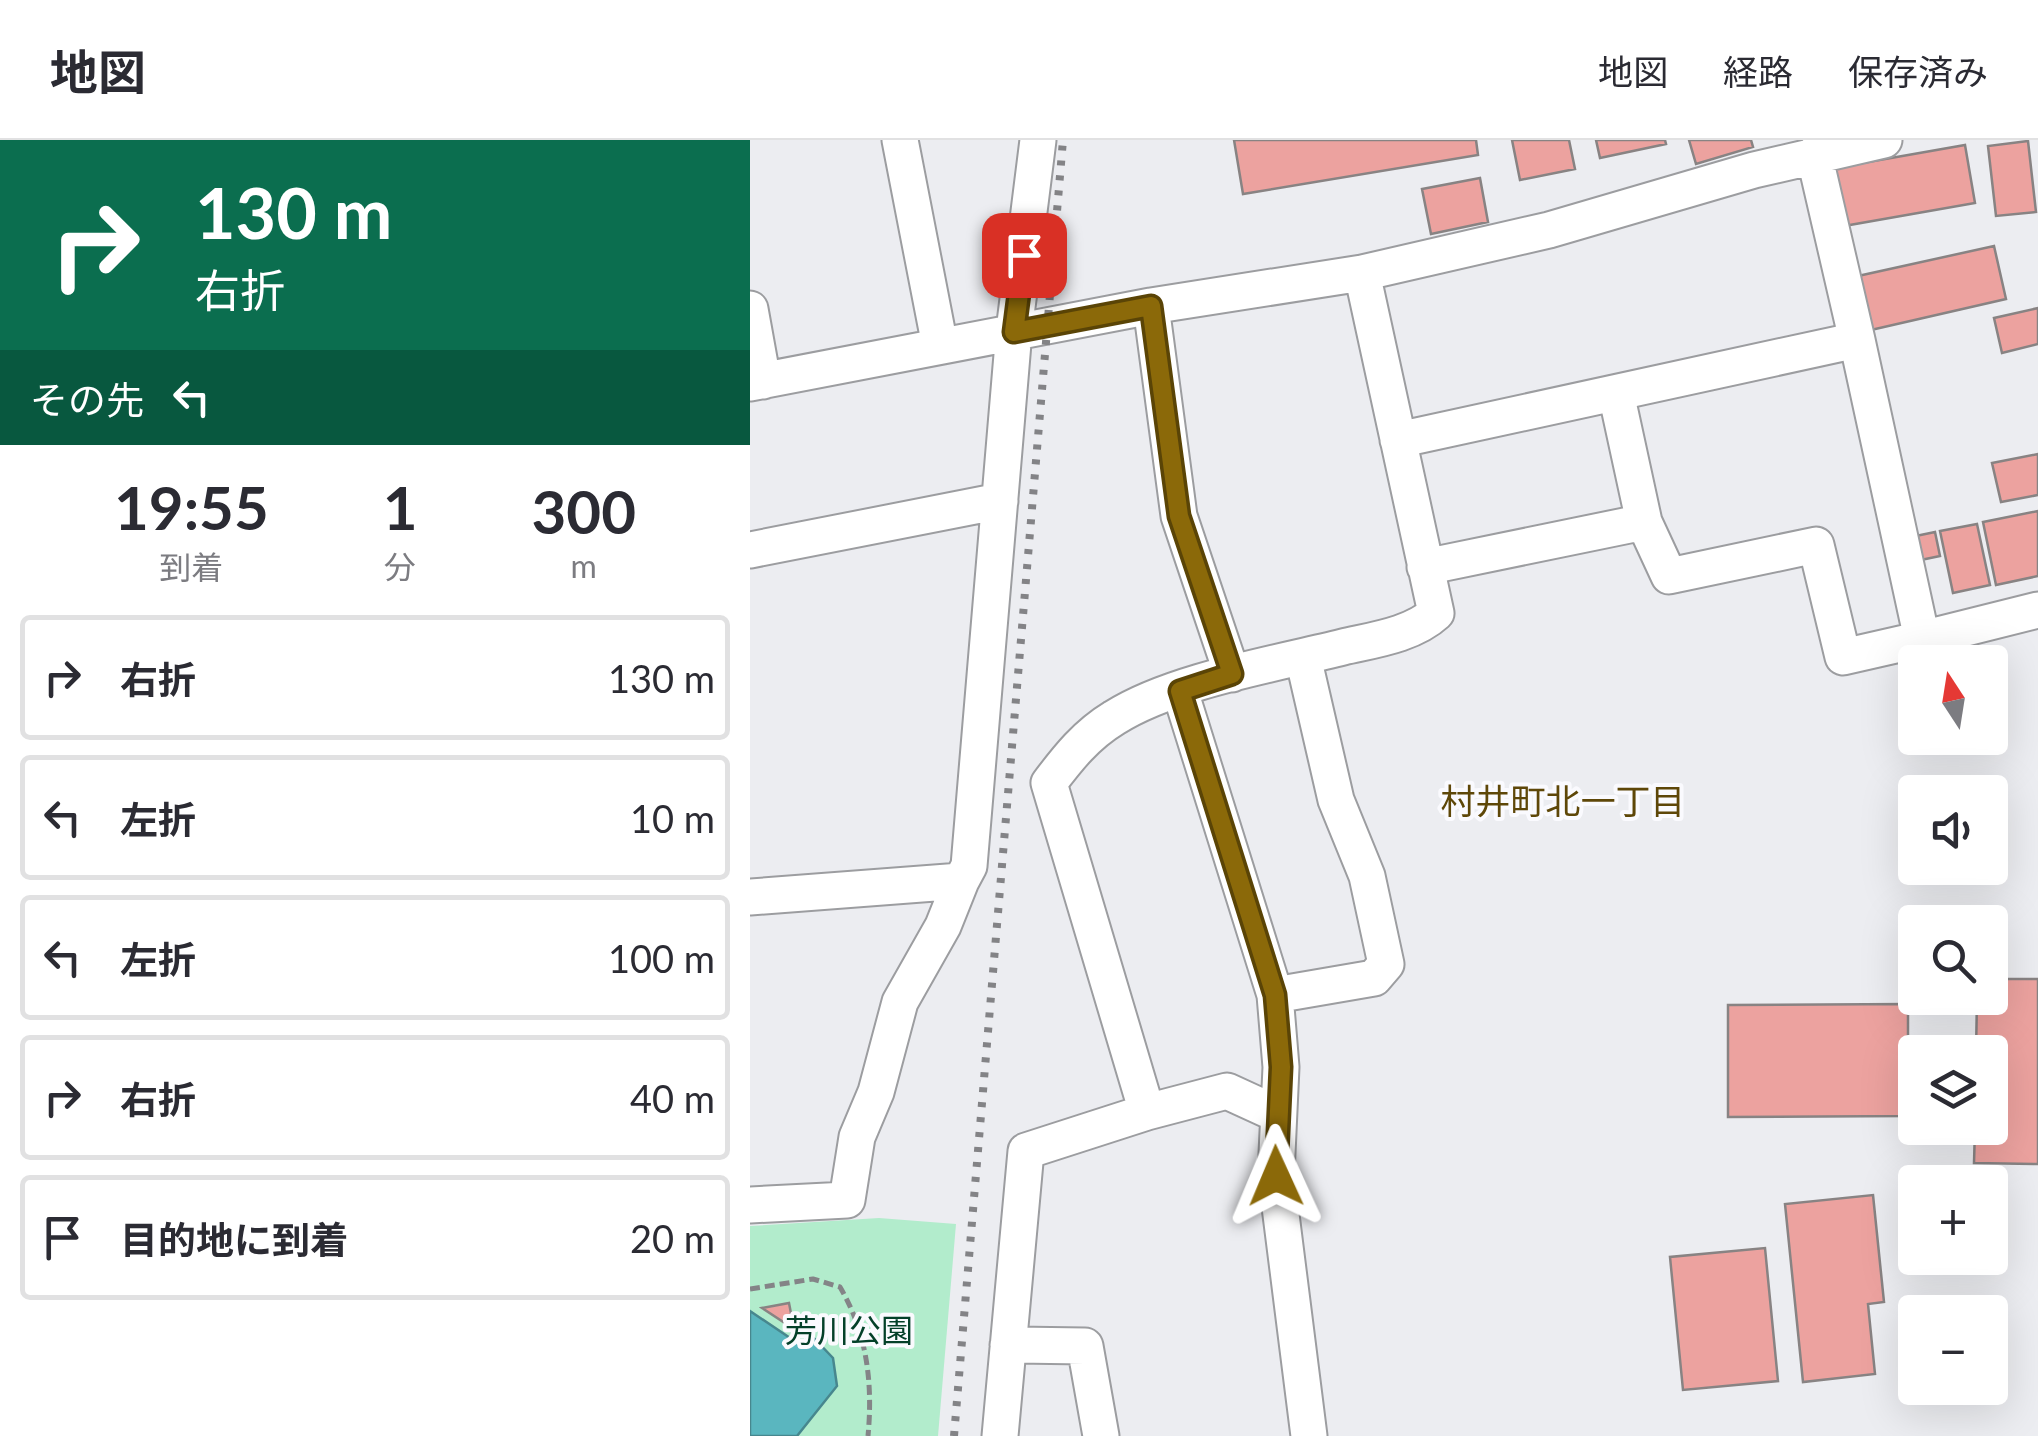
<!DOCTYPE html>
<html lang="ja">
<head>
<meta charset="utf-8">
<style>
  :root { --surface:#fff; --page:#f7f7f7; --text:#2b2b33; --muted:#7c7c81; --line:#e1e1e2 }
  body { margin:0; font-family:Lato,"Noto Sans JP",sans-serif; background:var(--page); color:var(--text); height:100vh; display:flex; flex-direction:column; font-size:38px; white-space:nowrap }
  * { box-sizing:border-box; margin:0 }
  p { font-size:32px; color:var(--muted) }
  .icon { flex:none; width:55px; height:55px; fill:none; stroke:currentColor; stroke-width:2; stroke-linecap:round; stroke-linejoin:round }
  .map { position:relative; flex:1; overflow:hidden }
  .drawer { display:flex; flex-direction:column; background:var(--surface); width:750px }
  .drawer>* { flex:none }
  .top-card { background:#0b6e4f; color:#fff; overflow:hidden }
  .needle { width:65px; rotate:348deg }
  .tools { position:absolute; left:1148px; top:505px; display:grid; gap:20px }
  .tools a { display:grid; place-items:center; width:110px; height:110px; border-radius:10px; background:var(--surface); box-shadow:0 10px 40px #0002; font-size:50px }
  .pin { position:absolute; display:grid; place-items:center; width:85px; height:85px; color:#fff; margin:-42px; border-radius:20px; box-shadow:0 5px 15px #0006 }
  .me { position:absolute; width:110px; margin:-55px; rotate:359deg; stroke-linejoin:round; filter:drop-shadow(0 0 8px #0008) }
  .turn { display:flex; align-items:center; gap:35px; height:210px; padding:0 30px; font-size:45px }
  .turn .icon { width:130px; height:130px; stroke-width:2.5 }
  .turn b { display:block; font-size:70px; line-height:85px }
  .then { display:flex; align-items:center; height:95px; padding:0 30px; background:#0003; gap:20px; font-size:38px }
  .eta { display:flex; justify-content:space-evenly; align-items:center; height:170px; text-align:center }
  .eta b { font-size:60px; font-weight:700; line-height:70px }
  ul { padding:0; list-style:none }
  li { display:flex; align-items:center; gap:30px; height:125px; margin:0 20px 15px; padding:0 10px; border:5px solid var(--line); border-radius:10px }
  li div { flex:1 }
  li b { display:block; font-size:38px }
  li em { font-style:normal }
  header { display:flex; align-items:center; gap:60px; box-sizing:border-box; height:140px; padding:0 50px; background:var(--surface); border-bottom:2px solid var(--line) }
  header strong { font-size:48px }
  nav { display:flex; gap:55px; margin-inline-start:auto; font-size:35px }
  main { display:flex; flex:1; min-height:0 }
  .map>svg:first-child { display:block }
  .green { fill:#b2eccc }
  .water { fill:#5ab6bf; stroke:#47878e; stroke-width:2.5 }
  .building { fill:#eca29f; stroke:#888383; stroke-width:2.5 }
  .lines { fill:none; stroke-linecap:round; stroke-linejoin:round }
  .minor-casing { stroke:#9c9da0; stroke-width:39 }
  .path { stroke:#848487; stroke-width:5; stroke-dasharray:10 5; stroke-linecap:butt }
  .minor { stroke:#fff; stroke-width:35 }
  .rail { stroke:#838386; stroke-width:8; stroke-dasharray:5 10; stroke-linecap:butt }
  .route-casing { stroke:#5a4406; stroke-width:25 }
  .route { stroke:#8b6909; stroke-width:18 }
  .labels { text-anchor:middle; stroke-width:8; stroke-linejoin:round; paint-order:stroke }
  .park-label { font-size:32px; fill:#044029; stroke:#fafafe }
  .neighbourhood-label { font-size:35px; fill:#5e4708; stroke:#fafafe }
</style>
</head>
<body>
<header>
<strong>地図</strong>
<nav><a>地図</a><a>経路</a><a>保存済み</a></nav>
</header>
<main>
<section class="drawer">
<div class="top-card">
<div class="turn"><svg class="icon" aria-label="right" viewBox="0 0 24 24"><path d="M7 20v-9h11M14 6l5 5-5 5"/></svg><div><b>130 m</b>右折</div></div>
<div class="then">その先<svg class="icon" aria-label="left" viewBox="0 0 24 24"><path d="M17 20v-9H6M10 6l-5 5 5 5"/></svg></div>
</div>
<div class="eta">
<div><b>19:55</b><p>到着</p></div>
<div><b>1</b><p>分</p></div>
<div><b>300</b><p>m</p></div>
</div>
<ul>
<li><svg class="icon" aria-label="right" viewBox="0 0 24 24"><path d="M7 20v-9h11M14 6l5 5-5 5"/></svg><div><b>右折</b></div><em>130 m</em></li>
<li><svg class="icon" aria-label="left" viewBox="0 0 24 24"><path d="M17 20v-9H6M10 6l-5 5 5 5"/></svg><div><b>左折</b></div><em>10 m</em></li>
<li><svg class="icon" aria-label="left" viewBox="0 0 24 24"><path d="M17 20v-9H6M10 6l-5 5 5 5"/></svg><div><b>左折</b></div><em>100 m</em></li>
<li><svg class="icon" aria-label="right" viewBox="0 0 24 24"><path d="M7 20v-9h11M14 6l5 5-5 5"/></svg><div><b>右折</b></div><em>40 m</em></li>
<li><svg class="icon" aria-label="arrive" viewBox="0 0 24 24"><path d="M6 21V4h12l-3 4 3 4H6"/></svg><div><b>目的地に到着</b></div><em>20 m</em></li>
</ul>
</section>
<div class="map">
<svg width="1288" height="1296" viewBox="0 0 1288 1296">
  <rect width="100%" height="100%" fill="#ecedf1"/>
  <path class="green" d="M129,1078L206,1084L188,1296H0V1086Z"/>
  <path class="water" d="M0,1171L52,1206L60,1194L83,1218L87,1246L47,1296H0Z"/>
  <path class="building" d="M484,0H726L728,15L493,54Z
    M762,0H819L825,29L770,40Z
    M846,0H915L916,4L850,18Z
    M939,0H1001L1003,7L946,24Z
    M1278,1L1286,72L1246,76L1238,6Z
    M1215,5L1225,63L1094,86L1084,28Z
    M730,38L738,82L681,94L672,49Z
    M1244,106L1256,159L1121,190L1108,136Z
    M1288,168V204L1252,213L1244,178Z
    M1288,314V355L1251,362L1242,323Z
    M1288,371V436L1246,445L1233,382Z
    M1227,384L1240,445L1203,453L1190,391Z
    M1185,392L1190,416L1166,421L1161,397Z
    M1240,839H1288V1024L1224,1023L1225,988H1240V912H1226L1227,858H1240Z
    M1158,864V976L978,977V865Z
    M1123,1055L1134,1162L1118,1164L1125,1234L1053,1242L1035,1064Z
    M1015,1108L1028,1241L933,1250L920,1117Z
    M39,1163L44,1189L12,1168Z"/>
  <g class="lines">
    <g class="minor-casing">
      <path id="minor" d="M150,0L190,206
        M1064,14L1107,200
        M401,166L429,376L482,534
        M0,169L13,241
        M0,243L401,166L612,133L799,90L1004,30L1134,0
        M866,253L894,382
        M648,300L1107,200L1172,499L1288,470
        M0,410L250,361
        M675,427L894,382L919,436L1066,405L1093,517L1172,499
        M430,551L525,855L531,927L526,1035L559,1296
        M0,757L211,741L219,726L264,191L288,0
        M525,855L624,838L636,824L617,736L586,660L553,517
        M525,973L477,951L397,972L299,643C318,618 336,595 364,578C422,541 525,524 593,507C623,500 662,495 686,473L612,133
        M0,1065L97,1060L107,997L126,952L150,862L193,786L211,741
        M258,1205L335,1206L351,1296
        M250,1296L276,1011L397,972"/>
    </g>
    <path class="path" d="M0,1149L63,1139L90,1147C117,1193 123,1243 118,1296"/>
    <use href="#minor" class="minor"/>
    <path class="rail" d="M204,1296L313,0"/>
  </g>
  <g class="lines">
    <g class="route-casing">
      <path id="route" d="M274,115L264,192L401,166L429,376L482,534L430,551L525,855L531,927L526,1036"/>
    </g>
    <use href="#route" class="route"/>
  </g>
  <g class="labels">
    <g class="park-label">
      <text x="99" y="1202">芳川公園</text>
    </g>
    <g class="neighbourhood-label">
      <text x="813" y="674">村井町北一丁目</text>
    </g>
  </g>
</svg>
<div class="tools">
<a><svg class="needle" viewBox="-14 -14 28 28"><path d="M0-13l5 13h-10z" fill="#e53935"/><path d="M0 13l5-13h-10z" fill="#7c7c81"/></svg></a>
<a><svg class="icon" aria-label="sound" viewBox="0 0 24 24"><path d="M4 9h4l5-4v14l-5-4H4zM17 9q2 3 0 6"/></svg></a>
<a><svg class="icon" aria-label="search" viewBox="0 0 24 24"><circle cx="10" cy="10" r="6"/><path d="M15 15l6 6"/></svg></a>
<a><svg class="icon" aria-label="layers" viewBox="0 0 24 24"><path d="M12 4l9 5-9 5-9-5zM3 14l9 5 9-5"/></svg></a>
<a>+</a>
<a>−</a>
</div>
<div class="pin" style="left:274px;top:115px;background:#d93025"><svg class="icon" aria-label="arrive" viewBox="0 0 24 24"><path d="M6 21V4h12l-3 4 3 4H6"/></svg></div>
<svg class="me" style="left:526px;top:1036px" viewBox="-20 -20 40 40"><path d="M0-17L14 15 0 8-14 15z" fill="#8b6909" stroke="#fff" stroke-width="4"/></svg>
</div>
</main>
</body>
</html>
